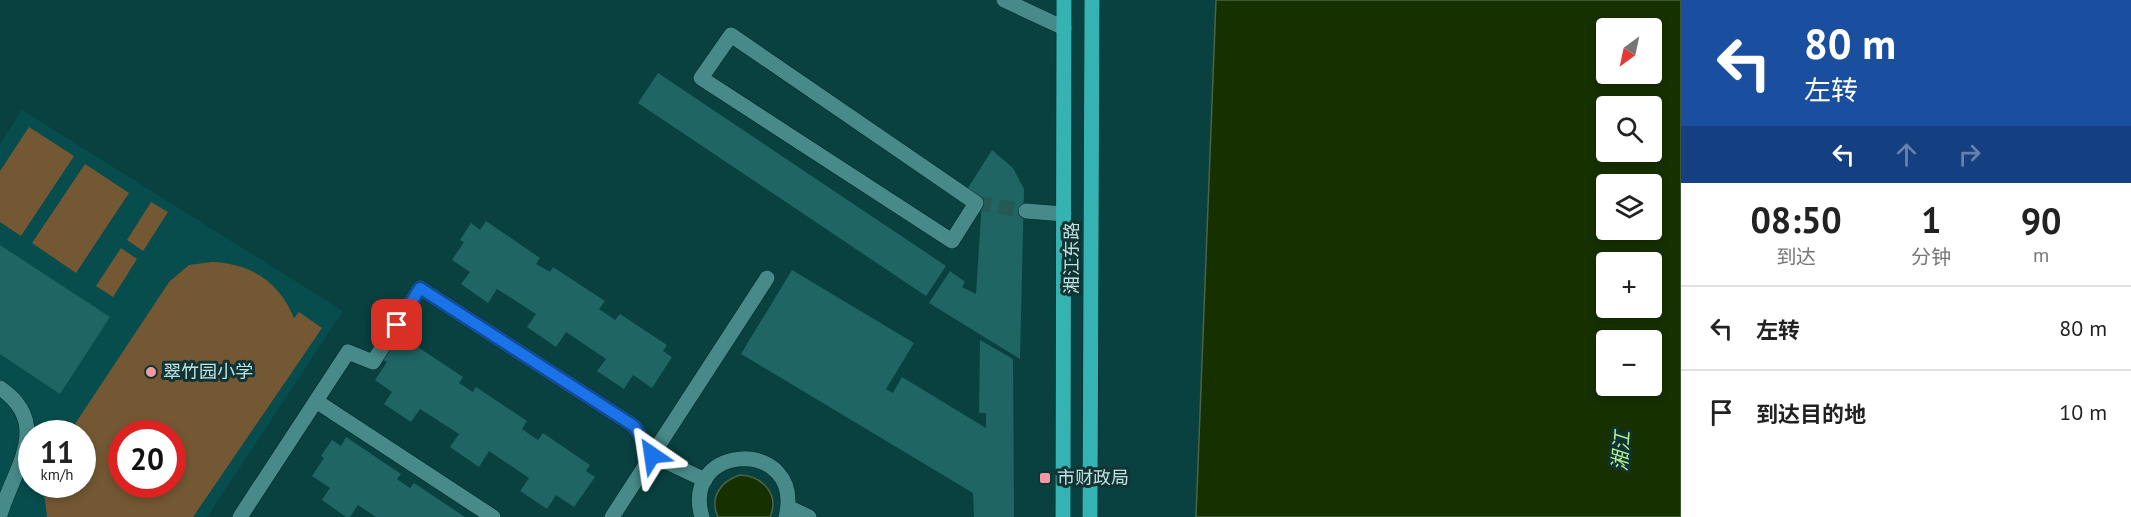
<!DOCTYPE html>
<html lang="zh">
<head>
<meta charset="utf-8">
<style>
  :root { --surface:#fff; --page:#f6f6f6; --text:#222; --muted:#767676; --line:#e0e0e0 }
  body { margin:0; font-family:"PT Sans","Noto Sans SC",sans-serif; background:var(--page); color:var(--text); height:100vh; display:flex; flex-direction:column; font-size:22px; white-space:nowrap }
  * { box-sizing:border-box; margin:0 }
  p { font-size:20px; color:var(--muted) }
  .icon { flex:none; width:33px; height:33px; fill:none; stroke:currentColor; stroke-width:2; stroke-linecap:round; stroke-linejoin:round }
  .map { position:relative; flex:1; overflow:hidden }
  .details { display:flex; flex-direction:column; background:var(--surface); width:450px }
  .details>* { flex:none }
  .banner { background:#1a4fa0; color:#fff; overflow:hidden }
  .needle { width:39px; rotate:213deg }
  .buttons { position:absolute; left:1596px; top:18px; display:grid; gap:12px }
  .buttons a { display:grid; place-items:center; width:66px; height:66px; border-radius:6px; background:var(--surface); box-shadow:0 3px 9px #0003; font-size:30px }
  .speed { position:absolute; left:18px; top:420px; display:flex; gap:12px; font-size:30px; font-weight:700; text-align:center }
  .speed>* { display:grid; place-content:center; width:78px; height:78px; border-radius:50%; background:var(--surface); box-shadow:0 3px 9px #0003; line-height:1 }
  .speed small { font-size:15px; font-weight:400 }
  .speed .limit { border:9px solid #d22; background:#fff; color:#111 }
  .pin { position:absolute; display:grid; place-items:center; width:51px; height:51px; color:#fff; margin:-26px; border-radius:12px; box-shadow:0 3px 9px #0006 }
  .me { position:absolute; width:66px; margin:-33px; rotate:328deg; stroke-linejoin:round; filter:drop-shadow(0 0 4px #0008) }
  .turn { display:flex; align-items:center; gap:21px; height:126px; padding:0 24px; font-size:27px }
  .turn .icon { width:78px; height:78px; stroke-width:2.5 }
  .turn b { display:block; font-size:42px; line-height:51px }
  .lanes { display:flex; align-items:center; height:57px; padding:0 24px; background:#0003; justify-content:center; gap:30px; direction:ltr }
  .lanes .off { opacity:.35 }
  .eta { display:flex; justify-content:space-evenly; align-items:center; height:102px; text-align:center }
  .eta b { font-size:36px; font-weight:700; line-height:42px }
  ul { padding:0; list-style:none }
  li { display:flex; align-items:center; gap:18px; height:84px; padding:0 24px; border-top:2px solid var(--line) }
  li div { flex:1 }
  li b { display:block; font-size:22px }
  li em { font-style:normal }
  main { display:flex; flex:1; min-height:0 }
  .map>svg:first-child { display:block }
  .built { fill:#074d4d; fill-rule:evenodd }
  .green { fill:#735833; fill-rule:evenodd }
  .water { fill:#163000; stroke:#496543; stroke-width:1.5; fill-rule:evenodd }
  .building { fill:#1f6564 }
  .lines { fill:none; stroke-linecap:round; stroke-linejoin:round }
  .minor-tunnel { stroke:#245958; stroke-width:15; stroke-dasharray:15 8; stroke-linecap:butt }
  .minor-casing { stroke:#002525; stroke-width:16 }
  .major-casing { stroke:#002525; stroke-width:16 }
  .minor { stroke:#478a89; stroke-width:15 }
  .major { stroke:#35b3b2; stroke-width:15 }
  .route-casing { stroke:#114b97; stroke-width:15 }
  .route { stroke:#1a73e8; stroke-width:10 }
  .poi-dot { fill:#f49aa3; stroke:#103434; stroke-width:2 }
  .labels { text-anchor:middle; stroke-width:6; stroke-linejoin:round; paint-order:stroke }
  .street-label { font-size:18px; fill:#c0e1df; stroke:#103434 }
  .poi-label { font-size:18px; fill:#c0e1df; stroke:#103434; text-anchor:start }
  .water-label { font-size:20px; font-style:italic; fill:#b5ed91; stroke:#103434 }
</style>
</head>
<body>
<main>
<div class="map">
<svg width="1681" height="517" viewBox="0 0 1681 517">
  <rect width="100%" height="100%" fill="#084140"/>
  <path class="built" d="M22,110L343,311L207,517H0V144ZM32,434H82V484H32ZM122,434H172V484H122Z"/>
  <path class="green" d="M29,127L74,156L21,236L0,222V171Z
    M85,164L129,193L76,273L32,243Z
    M151,202L168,212L143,251L127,240Z
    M121,248L137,259L113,297L96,286Z
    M212,262C250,263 280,282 294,318L299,312L322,328L193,517H47L43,485L82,484V434L69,433L169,282L189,265ZM122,434H172V484H122Z"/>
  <path class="water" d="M1216,0H1681V517H1196ZM1606,28H1652V74H1606ZM1606,106H1652V152H1606ZM1606,184H1652V230H1606ZM1606,262H1652V308H1606ZM1606,340H1652V386H1606Z
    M740,475C762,476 780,494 770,517H718C709,497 721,481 740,475Z"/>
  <path class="building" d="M658,73L946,266L926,296L638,103Z
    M992,150L1013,168L1024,189L1020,359L929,303L950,271L965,282L962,287L976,294L982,201L968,188Z
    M486,221L540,258L536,264L550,272L553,267L605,301L599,309L615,320L620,314L667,345L663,351L672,357L652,388L633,375L624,389L597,371L606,359L566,332L556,347L527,327L536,314L497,289L488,303L461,284L470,272L452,260L464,242L460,240L471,223L480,230Z
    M0,245L110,317L60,394L0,354Z
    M792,270L914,343L886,389L893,393L902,377L986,428V413H979L980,340L1013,359L1014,517H974L973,493L741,354Z
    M409,341L463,377L459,383L473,392L476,387L527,421L522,429L538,440L543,433L590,465L586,471L595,477L574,507L556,495L547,509L520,491L529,478L489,451L479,467L450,447L459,434L420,409L411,422L384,404L392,392L375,380L387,362L383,360L394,343L403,350Z
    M346,437L401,474L397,479L410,488L414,483L465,517H376L358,505L350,517H346L322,500L330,488L312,476L324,458L321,456L332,440L341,446Z"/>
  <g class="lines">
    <path class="minor-tunnel" d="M976,203L1026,211"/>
    <g class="minor-casing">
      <path id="minor" d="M1004,0L1064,28
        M731,35L976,203L952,241L701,78Z
        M1026,211L1064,214
        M0,388C53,424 14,468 0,515
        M316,401L493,517
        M788,507L809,517
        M240,517L348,352L373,362L420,288L634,426L652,455L705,480
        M612,517L767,278
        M702,517C680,442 805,437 786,517"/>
    </g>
    <g class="major-casing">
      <path id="major" d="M1063,517L1064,0
        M1090,517L1092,0"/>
    </g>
    <use href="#minor" class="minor"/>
    <use href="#major" class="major"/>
  </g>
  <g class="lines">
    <g class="route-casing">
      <path id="route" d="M397,325L420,288L634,426L652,455"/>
    </g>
    <use href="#route" class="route"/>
  </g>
  <g class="poi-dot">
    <circle cx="151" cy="372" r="6"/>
    <rect x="1039" y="472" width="12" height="12" rx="3"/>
  </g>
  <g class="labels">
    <g class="street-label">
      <text transform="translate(1072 258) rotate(-90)" y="6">湘江东路</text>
    </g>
    <g class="poi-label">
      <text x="163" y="378">翠竹园小学</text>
      <text x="1057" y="484">市财政局</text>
    </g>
    <g class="water-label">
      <text transform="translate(1621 451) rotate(-86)" y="7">湘江</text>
    </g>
  </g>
</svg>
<div class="buttons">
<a><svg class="needle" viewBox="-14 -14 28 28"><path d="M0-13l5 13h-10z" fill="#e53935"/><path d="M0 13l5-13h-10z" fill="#767676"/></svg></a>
<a><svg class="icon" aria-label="search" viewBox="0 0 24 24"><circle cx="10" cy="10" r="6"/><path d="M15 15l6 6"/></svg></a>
<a><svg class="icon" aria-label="layers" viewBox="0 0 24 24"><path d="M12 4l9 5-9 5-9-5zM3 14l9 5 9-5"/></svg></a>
<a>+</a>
<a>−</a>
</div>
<div class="speed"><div>11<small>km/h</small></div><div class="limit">20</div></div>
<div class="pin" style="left:397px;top:325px;background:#d93025"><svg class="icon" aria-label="arrive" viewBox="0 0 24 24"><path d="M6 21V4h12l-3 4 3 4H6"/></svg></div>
<svg class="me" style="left:652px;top:455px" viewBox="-20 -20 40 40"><path d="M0-17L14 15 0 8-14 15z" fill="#1a73e8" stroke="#fff" stroke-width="4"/></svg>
</div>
<section class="details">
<div class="banner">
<div class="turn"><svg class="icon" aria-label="left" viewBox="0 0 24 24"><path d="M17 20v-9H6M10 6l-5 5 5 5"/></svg><div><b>80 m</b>左转</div></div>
<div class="lanes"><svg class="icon" aria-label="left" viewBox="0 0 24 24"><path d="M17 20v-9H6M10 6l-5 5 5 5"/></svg><svg class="icon off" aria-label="ahead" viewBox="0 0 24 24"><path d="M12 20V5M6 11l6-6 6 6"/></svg><svg class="icon off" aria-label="right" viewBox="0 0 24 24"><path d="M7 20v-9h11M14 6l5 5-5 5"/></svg></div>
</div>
<div class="eta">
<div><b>08:50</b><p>到达</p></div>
<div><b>1</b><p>分钟</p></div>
<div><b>90</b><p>m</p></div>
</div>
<ul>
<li><svg class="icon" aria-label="left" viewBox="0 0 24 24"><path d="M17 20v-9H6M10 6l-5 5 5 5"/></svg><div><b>左转</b></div><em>80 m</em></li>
<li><svg class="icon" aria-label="arrive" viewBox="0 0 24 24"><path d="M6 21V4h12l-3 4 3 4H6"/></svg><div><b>到达目的地</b></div><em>10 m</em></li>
</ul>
</section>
</main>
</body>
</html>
